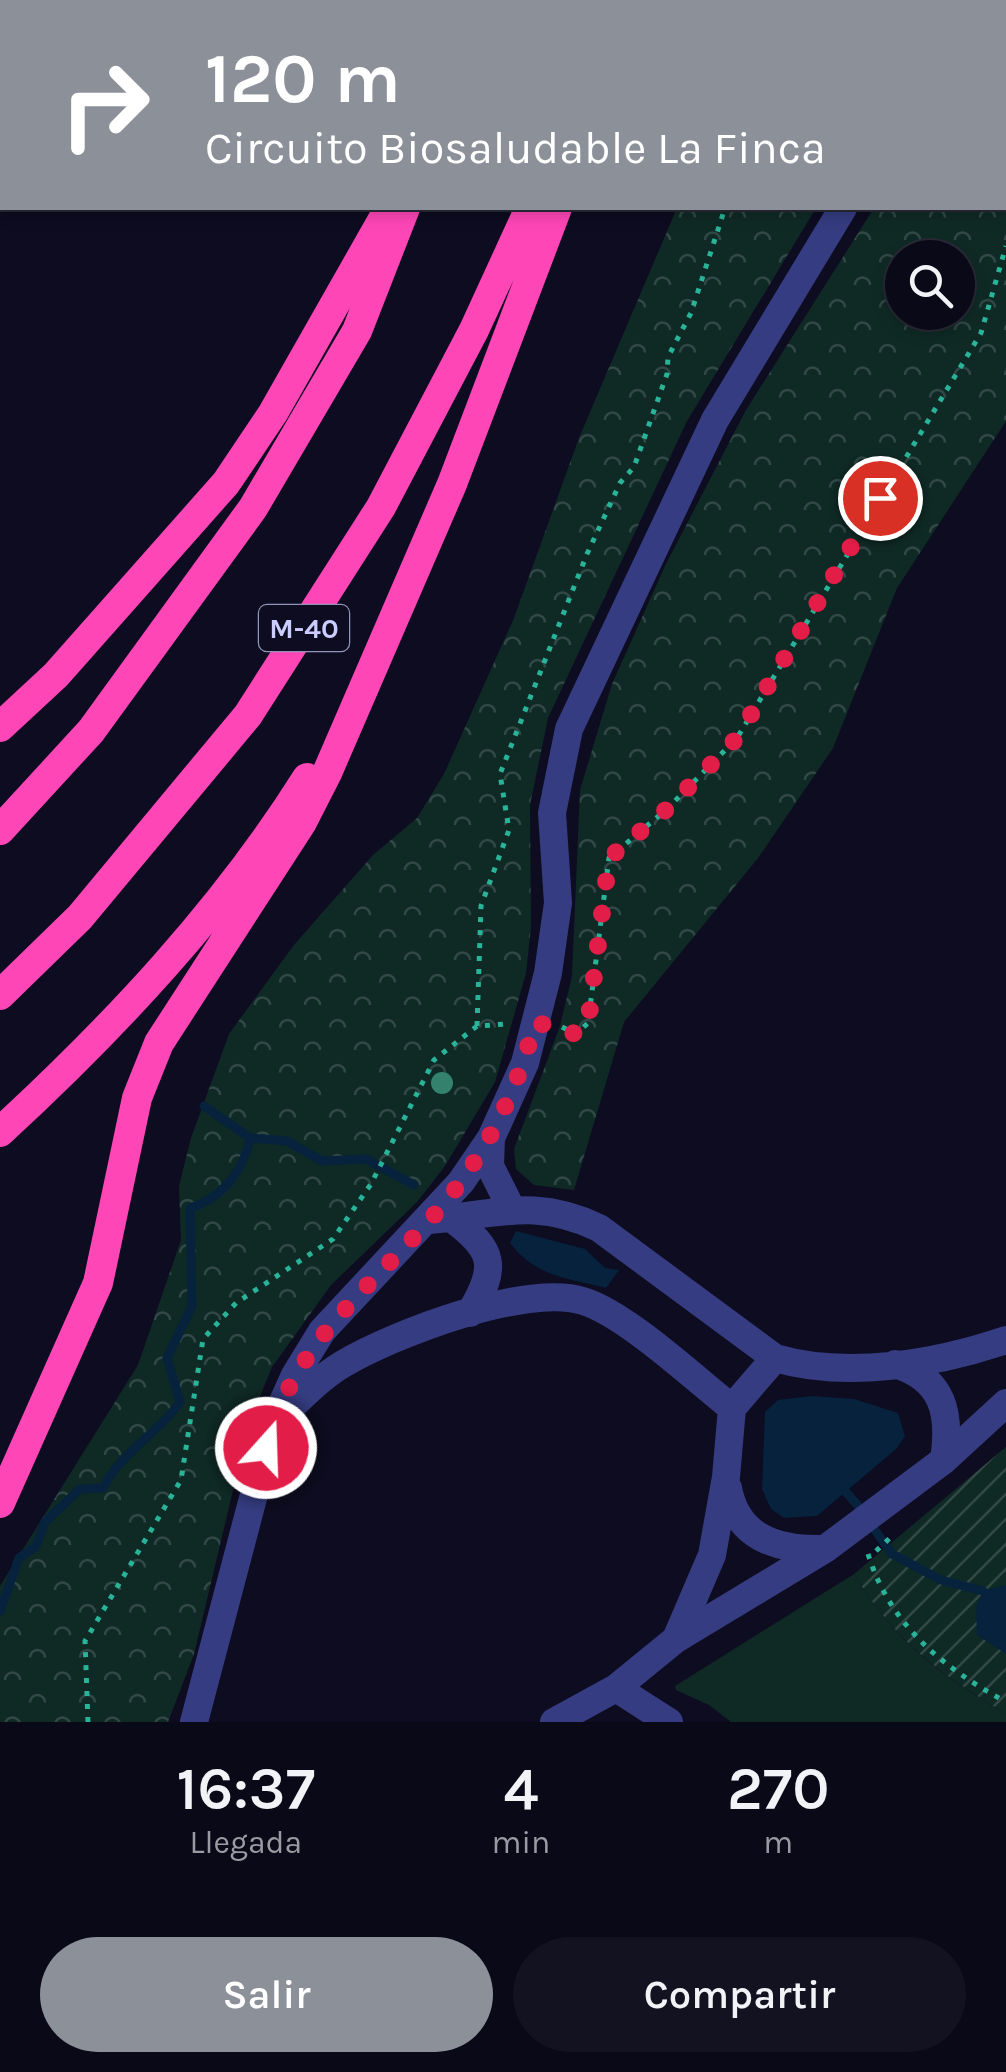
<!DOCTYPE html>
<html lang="es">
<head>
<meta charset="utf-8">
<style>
  :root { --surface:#0a0918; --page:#131221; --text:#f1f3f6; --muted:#999aa2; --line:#2a2a37; --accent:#8c9099 }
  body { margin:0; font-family:Karla,sans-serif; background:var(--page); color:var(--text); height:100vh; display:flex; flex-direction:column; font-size:38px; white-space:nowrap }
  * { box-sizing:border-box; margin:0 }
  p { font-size:32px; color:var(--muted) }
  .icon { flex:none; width:55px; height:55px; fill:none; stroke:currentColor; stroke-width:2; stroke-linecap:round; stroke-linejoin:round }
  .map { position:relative; height:1722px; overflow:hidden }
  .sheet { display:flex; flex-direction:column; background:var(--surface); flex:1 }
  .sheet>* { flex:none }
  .top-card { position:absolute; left:0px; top:0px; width:1008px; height:210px; box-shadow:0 5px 15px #0003,0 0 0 2px var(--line); background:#8c9099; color:#fff; overflow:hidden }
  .buttons { position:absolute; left:885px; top:240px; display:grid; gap:20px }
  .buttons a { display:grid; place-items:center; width:90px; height:90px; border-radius:50%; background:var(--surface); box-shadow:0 5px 15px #0003,0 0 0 2px var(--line); font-size:50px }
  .pin { position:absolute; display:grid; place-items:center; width:85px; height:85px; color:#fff; margin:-42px; border:5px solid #fff; border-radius:50%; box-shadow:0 2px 10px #0007 }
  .me { position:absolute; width:110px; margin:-55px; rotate:20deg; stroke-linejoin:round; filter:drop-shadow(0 0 8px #0008) }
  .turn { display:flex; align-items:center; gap:35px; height:210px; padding:0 40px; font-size:45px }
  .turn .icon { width:130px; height:130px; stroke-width:2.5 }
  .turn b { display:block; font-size:70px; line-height:85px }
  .eta { display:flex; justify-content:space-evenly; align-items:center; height:170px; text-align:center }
  .eta b { font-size:60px; font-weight:600; line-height:70px }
  .primary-button { display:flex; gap:20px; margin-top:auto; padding:20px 40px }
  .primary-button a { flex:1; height:115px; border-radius:60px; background:var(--accent); color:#fff; font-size:40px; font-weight:600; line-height:115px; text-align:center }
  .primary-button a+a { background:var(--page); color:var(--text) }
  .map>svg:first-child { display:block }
  .grass { fill:#0f2a25 }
  .park { fill:url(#park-crowns); fill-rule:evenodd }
  .garden { fill:url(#garden-furrows) }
  .water { fill:#07223d }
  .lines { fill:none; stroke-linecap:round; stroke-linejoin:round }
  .stream { stroke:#07223d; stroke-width:9 }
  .path { stroke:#29b499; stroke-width:5; stroke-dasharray:5 8; stroke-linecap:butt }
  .service { stroke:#353c81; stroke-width:15 }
  .minor { stroke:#353c81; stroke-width:28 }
  .motorway { stroke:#ff46b7; stroke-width:30 }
  .tree { fill:#34826d }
  .route { stroke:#e11d48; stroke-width:18; stroke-dasharray:0 32.4 }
  .labels { text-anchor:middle; stroke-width:10; stroke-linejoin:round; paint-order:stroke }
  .shield { fill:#0d0c20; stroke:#9292bc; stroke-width:2.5 }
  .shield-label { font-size:28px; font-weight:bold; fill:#cbccff }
</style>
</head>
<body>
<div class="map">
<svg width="1006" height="1722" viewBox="0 0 1006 1722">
  <defs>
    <pattern id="park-crowns" width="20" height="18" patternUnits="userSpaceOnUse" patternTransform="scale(2.5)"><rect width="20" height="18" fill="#0f2a25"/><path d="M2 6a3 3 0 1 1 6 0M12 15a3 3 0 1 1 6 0" fill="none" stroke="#314846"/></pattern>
    <pattern id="garden-furrows" width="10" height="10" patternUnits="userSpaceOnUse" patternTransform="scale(2.5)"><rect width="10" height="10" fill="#0f2a25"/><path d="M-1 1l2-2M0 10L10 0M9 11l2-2" fill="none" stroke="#314846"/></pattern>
  </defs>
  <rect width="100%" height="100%" fill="#0d0c20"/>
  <path class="grass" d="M854,1574C896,1643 938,1673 1006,1714V1722H731L709,1705L676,1690L675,1686Z"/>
  <path class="park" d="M942,0H1006V421L897,588L833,748L758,858L624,1022L574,1190L534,1185L516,1169L514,1149L560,1026L572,976L580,790L612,684L665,566L746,410L874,208H1005V2ZM902,258H958V312H902Z
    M677,208H816L687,421L548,718L530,805L531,927L526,973L495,1082L445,1166L417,1202L331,1285L272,1367L249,1423L194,1654L168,1722H0V1586L138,1365L181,1240L179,1186L191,1138L229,1034L294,945L373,855L417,818L444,774L514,618L579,438Z"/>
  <path class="garden" d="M1006,1447V1714C939,1673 896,1643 854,1574Z"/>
  <path class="water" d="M516,1231L585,1249L605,1268L619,1270L606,1288C567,1278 536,1277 510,1243Z
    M812,1396L854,1399L898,1413L905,1436L896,1449L817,1516L784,1518L771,1509L762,1489L765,1412L778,1400Z
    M1006,1585V1654L977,1635L976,1607L983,1591Z"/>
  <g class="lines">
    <path class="stream" d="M204,1106L250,1138
      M839,1484L860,1508
      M872,1526L892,1554L941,1580L983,1591L1006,1612
      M0,1611L19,1558L36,1546L45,1522L80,1489L103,1488C120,1453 158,1434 180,1402L167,1358L192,1306L190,1208C222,1198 244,1171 250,1138L287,1141L322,1161L366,1159L414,1185"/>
    <path class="path" d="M986,0V2
      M36,2L40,0
      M807,2V0
      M883,2V0
      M0,24L2,23
      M1005,164L1006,165
      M477,1026L481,906L509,830L500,774L587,554L620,483L634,467L667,374L668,357L691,313L725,208
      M562,1027L576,1034L588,1023L609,858L668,808L737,738L981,333L1006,246
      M876,1551L891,1537
      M868,1554C890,1625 942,1667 1006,1702
      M88,1722L85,1641L181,1480L203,1339L236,1303L333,1239L371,1184L434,1060L477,1026L507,1024"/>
    <path class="service" d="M0,128L2,127"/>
    <path class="minor" d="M915,2V0
      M491,1138L490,1166L512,1210
      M451,1218C495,1250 498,1267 470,1313
      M430,1220C496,1215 535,1197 599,1228L775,1358C847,1379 935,1364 1006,1340
      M895,1364C944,1379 951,1414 944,1460
      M285,1413C303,1396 321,1377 343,1364C394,1334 526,1283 583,1301C626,1314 695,1379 732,1408
      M728,1488C737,1538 777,1550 823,1549
      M676,1639L712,1555L726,1477L732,1408L775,1358
      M616,1688L669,1722
      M194,1722L272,1426L295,1375L322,1331L461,1182L491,1138L525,1063L548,973L558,903L552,813L569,729L715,420L843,208
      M554,1722L616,1688L676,1639L825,1549L944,1460L1006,1403"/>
    <path class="motorway" d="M485,2L486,0
      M604,2L605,0
      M0,727L56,675L226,483L273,413L386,214
      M0,830L91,731L253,508L357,331L405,208
      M0,995L80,917L248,715L381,507L474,330L530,208
      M0,1132C114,1027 224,910 307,778
      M0,1503L98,1283L137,1098L159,1043L302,822L327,773L452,484L557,208"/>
  </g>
  <circle class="tree" cx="442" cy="1083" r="11"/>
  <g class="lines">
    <path class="route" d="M266,1448C293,1346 361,1296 428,1222C480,1165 516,1097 535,1022L576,1034L588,1024L609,858L668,808L737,738L880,498"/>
  </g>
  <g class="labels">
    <rect class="shield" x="259" y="605" width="90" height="46" rx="8"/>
    <g class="shield-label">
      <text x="304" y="638">M-40</text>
    </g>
  </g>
</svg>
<div class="buttons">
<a><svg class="icon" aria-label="search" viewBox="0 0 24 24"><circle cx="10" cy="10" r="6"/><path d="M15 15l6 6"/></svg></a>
</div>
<div class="pin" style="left:880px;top:498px;background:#d93025"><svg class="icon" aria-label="arrive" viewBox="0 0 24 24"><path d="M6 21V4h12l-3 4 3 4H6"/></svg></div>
<svg class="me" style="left:266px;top:1448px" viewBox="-20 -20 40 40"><circle r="17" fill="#e11d48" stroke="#fff" stroke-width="3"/><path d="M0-11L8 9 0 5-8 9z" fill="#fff"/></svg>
<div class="top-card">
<div class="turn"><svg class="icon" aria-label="right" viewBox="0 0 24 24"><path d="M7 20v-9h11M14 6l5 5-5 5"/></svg><div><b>120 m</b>Circuito Biosaludable La Finca</div></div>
</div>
</div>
<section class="sheet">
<div class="eta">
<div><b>16:37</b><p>Llegada</p></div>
<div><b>4</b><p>min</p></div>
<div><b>270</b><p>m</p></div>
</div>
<div class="primary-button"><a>Salir</a><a>Compartir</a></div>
</section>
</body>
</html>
